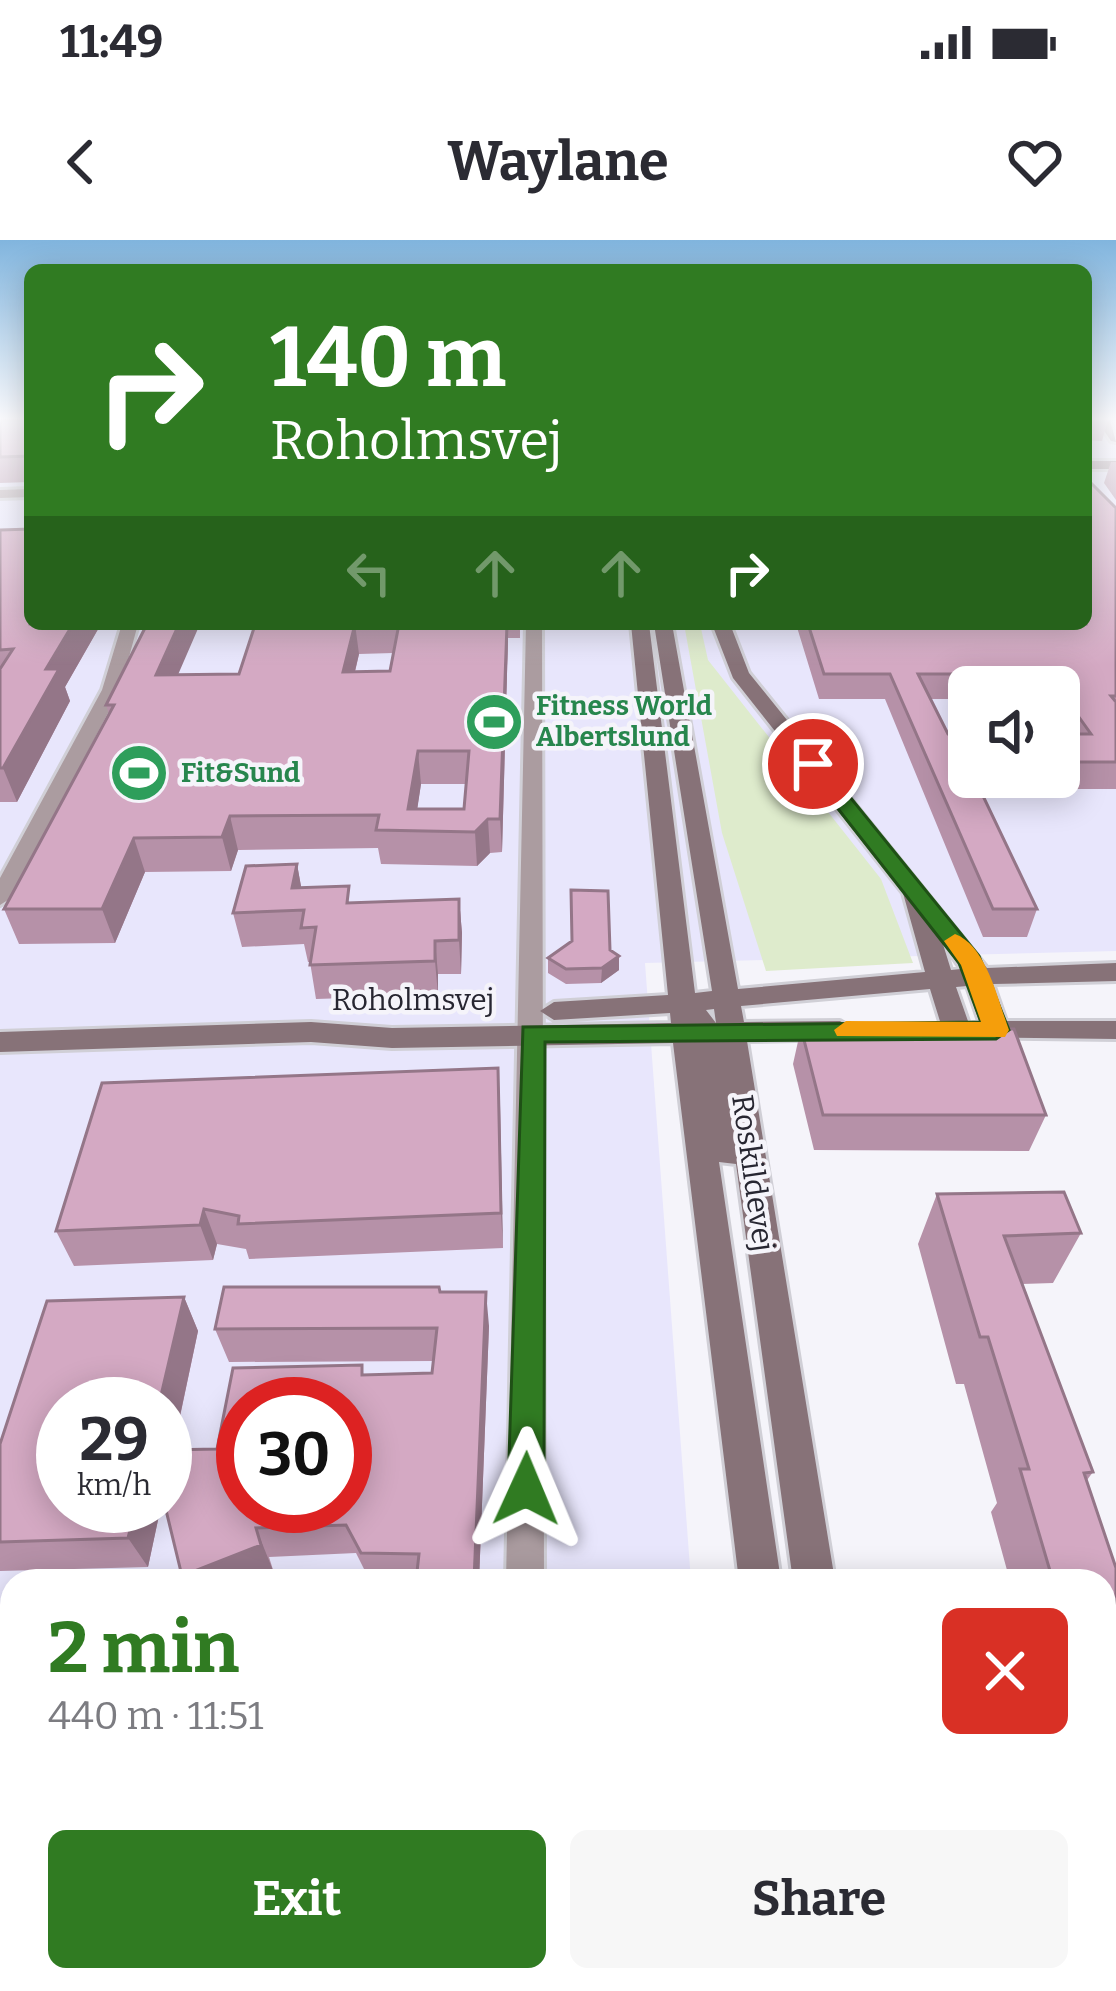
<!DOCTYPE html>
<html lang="en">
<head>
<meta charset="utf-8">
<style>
  :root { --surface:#fff; --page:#f7f7f7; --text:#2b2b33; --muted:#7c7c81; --accent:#307b22 }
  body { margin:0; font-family:Bitter,serif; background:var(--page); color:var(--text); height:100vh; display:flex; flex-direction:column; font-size:45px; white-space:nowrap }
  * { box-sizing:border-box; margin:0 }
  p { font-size:39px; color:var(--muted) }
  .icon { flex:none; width:66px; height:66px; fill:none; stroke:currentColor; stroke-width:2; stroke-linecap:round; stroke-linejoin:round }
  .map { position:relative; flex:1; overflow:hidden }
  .sheet { position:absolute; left:0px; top:1329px; width:1116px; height:423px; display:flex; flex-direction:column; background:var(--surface); border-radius:36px 36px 0 0; box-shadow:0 6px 30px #0003 }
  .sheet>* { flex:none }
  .banner { position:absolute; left:24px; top:24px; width:1068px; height:366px; border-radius:18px; box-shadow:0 6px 30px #0003; background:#307b22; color:#fff; overflow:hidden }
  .tools { position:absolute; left:948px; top:426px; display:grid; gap:24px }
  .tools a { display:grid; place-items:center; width:132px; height:132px; border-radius:18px; background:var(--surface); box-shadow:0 6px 30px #0003; font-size:60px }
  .speed { position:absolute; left:36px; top:1137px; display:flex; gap:24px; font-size:60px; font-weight:700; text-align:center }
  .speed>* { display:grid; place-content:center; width:156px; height:156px; border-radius:50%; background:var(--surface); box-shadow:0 6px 30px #0003; line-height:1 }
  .speed small { font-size:30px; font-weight:400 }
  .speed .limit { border:18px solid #d22; background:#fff; color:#111 }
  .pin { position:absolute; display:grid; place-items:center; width:102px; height:102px; color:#fff; margin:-51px; border:6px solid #fff; border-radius:50%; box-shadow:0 3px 12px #0007 }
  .me { position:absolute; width:132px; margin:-66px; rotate:1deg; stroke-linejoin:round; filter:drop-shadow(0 0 9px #0008) }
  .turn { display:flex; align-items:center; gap:42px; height:252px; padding:0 48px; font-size:54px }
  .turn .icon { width:156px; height:156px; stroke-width:2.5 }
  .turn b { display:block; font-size:84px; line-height:102px }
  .lanes { display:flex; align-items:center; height:114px; padding:0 48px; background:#0003; justify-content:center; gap:60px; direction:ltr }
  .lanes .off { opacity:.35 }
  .round { display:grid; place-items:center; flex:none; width:126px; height:126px; border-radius:18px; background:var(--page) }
  .headline { display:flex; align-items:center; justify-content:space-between; height:204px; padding:0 48px }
  h1 { font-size:72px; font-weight:700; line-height:90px; color:var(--accent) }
  .cta { display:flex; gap:24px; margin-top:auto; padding:24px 48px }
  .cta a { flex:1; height:138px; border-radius:18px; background:var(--accent); color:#fff; font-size:48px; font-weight:700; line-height:138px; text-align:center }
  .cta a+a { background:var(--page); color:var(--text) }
  .status { display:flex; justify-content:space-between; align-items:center; height:84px; padding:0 60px; background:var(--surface); direction:ltr }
  .status svg { height:33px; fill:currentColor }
  header { display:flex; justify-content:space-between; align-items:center; height:156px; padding:0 48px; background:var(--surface); font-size:54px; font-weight:700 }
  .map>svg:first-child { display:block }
  .built { fill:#e8e6fc; fill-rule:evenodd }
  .green { fill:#deebcc }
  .water { fill:#86b7ce }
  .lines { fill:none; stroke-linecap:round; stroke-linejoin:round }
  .street-casing { stroke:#d0cfd6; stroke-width:6 }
  .secondary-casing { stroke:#d0cfd6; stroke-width:6 }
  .street { fill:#ab9ca0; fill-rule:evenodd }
  .secondary { fill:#877278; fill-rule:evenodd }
  .wall { fill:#b691a8; fill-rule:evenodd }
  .shaded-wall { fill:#947688 }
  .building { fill:#d4a9c3; stroke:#947688; stroke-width:3; fill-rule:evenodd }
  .route { fill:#307b22; stroke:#1f5016; stroke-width:3 }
  .slow { fill:#f59e0b }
  .labels { text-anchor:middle; stroke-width:9; stroke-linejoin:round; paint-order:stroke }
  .far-leisure-label { font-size:27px; font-weight:bold; fill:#27864d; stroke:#f5f4fa; text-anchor:start }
  .street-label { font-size:30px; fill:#272631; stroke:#f5f4fa }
</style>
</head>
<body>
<div class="status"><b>11:49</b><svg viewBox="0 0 49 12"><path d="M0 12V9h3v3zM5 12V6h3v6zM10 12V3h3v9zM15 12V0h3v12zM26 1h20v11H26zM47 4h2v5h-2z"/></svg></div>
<header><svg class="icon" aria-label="back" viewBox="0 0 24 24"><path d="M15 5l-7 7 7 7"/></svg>Waylane<svg class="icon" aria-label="heart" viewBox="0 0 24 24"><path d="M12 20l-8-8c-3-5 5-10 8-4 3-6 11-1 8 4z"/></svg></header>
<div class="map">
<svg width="1116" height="1751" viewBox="0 0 1116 1751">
  <rect width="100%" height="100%" fill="#f5f4fa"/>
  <path class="built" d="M0,180H30V384H1086V180H1116V711L645,723L691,1341H12V1740H721L722,1751H0ZM969,447H1059V537H969ZM63,1164H165V1266H63ZM243,1164H345V1266H243Z"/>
  <path class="green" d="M684,384H700L708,420L881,639L913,723L766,731L722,593Z
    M1104,1635H1116V1745H1106L1104,1737Z"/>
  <path class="water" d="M530,1740H666L663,1751H529Z"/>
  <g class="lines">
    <g class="street-casing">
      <path id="street" d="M30,249V257L0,258V250Z
        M122,384H138L120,450L11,658L0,665V638L102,450Z
        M526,384H542L544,1341H506Z
        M1116,1557V1599L1104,1600V1558Z
        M1046,1740H1092L1095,1751H1049Z"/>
    </g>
    <g class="secondary-casing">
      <path id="secondary" d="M1097,180H1110L1116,202L1111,201Z
        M1086,221H1116V229H1086Z
        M631,384H649L695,753L712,751L654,384H672L738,749L925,732L903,653L733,438L712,384H730L749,433L987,728L1116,723V741L993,744L1006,781H1116V799L968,797L957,800L943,791L930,749L741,766L744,782L840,781L854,790L840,799L747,801L835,1341H793L736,924L719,922L781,1341H739L673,803L392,808L311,802L0,812V792L311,782L392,788L671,783L670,773L554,780L540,771L554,762L668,755ZM942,701L961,729L951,730ZM967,746L979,781L969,784L956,747ZM714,769L716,783L706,770Z
        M784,1740H836L838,1751H786Z
        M849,1740H901L903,1751H851Z"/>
    </g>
    <use href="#street" class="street"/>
    <use href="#secondary" class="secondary"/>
  </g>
  <path class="wall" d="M0,180H30V242L0,243Z
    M1086,180H1108L1102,201L1086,200Z
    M1111,222H1116V260L1104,243Z
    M1116,268V549H979L1037,669L1027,697H983L885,459H819L796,384H1086ZM969,447H1059V488L1064,494H1059V537H969V494H948L931,459H969Z
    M0,290L30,384H101L65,447L70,461L17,562H0Z
    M270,384H520V398H508L502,612L490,613L477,626L381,624L378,608L238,610L231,631L145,632L115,703L19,704L4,669L109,474L106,465L178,435L239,434ZM393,413L390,431L355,432L359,414ZM421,544H466L464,569H417Z
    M297,624L301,647L352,663L459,659L462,693L461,734H438V755L316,759L310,722H308L304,704L242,707L233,673Z
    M610,710L619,730L601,743L566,744L548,733V718Z
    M801,788L1046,875L1029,911L814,910L793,824Z
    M498,828L503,1008L249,1019L246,1009L217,1004L213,1020L74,1026L56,991Z
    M937,954L1081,993L1053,1043L1022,1044L1093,1232L1087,1240L1116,1328V1477H1104V1341H1010L991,1272L997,1263L964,1144H956L918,1004Z
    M440,1052L489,1086L479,1341H370L356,1313L269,1317L274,1333L254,1341H185L165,1164L161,1266L148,1327L0,1331V1204L184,1057L198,1091L173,1210L217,1209L365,1135L432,1133L433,1121L229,1122L215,1089Z
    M12,1740H461L460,1751H0Z
    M976,1740H1042L1044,1751H979Z"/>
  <path class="shaded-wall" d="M73,384H101L65,447L70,461L17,562L3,528L46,429Z
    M179,384H200L164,467L156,435Z
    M355,384L359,414L347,464L343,432Z
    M507,384L508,398L502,612L500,579Z
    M418,511L421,544L414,591L408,569Z
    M230,576L238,610L231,631L222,597Z
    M488,579L490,613L477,626L475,592Z
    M134,598L145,632L115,703L102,669Z
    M297,624L303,657L292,648Z
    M459,659L462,693L461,734L459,700Z
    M435,701L438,734V755L435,721Z
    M619,716V730L601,743L602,728Z
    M498,828L500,864L503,1008L501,973Z
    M204,969L217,1004L213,1020L200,985Z
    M486,1052L489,1086L479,1341H474Z
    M184,1057L198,1091L165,1246V1164H159Z
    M136,1266H161L148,1327L128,1298Z
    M256,1288L274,1333L254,1341H185L182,1336Z
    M454,1740H461L460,1751L454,1743Z"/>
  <path class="building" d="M2,180H30V216L0,217V184Z
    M1086,238L1116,268V456H1111L1116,462V522H1059V494H1091L1048,434H918L948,494H969V522H966L969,528V537H974L1037,669H993L890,434H824L808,384H1086Z
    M30,289V384H73L46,429H59L3,528H0V429L13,409L0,410V290Z
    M147,384H179L156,435L239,434L255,385L355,384L343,432L390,431L399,384H507L500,579H488L475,592L376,590L379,575L230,576L222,597L134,598L102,669H4L114,465H106ZM418,511H469L464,569H408Z
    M297,624L292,648L349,646L347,663L459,659V700L435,701V721L310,725L316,687L301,688L304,670L233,673L246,626Z
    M571,650L608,651L610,710L619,716L602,728L566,729L548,718L572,701Z
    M801,788L1014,789L1046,875H823Z
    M498,828L501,973L238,984L239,976L204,969L200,985L56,991L102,843Z
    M1064,952L1081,993L1004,996L1093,1232L1084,1233L1116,1328V1443H1111L1114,1455H1104V1341H1053L1020,1229H1029L988,1097H980L937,954Z
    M224,1047H439L440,1052H486L474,1341H416L419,1314L361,1313L346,1285L256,1288L261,1305L182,1336L165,1266V1210L217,1209L233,1128L362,1125V1135L432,1133L437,1088L215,1089ZM243,1164H345V1266H243Z
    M184,1057L159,1164H63V1266H136L128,1298L0,1302V1204L47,1061Z
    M0,1621H12V1740H454V1743L401,1741L400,1751H0Z
    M997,1740H1042L1044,1751H999Z"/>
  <linearGradient id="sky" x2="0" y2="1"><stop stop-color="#81b5de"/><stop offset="0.42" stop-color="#fafafd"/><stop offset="1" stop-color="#fafafd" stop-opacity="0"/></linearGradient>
  <rect width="1116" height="425" fill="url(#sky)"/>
  <path class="route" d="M806,520H820L979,716L1009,790L996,799L545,802L544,1249L539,1261L526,1266L513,1261L508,1249L523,787L981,782L959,723L806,528Z"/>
  <path class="slow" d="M955,694C987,706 998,761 1009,790L1005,797L837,796L834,790L846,781L981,782L961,725L944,701Z"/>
  <defs>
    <g id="stadium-disc" transform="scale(3)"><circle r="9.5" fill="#2e9e5b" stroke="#f5f4fa"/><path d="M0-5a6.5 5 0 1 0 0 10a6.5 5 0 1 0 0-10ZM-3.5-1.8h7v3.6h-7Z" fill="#fff"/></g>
  </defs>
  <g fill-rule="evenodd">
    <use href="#stadium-disc" x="494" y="482"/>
    <use href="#stadium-disc" x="139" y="533"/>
  </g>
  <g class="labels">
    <g class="far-leisure-label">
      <text x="536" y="475">Fitness World<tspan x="536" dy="31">Albertslund</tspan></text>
      <text x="181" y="542">Fit&amp;Sund</text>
    </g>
    <g class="street-label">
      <text x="413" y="770">Roholmsvej</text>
      <text transform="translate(753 933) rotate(82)" y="10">Roskildevej</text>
    </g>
  </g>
</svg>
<div class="tools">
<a><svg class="icon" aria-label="sound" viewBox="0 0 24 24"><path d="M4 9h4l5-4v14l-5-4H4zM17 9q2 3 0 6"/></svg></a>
</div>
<div class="speed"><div>29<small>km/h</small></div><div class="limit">30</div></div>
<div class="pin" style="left:813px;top:524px;background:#d93025"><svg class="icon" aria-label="arrive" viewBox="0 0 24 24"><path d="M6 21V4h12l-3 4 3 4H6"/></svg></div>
<svg class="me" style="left:526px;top:1249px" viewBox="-20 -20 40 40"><path d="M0-17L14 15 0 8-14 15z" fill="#307b22" stroke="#fff" stroke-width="4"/></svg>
<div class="banner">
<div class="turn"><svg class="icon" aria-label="right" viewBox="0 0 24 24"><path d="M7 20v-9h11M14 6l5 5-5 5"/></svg><div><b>140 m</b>Roholmsvej</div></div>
<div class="lanes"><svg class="icon off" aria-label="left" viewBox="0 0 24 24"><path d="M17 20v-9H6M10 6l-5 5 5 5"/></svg><svg class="icon off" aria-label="ahead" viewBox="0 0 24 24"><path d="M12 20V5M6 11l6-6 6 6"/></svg><svg class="icon off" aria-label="ahead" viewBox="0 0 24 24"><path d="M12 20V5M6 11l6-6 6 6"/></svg><svg class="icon" aria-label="right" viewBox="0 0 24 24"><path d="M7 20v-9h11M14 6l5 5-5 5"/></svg></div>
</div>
<section class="sheet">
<div class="headline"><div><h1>2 min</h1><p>440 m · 11:51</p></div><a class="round" style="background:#d93025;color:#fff"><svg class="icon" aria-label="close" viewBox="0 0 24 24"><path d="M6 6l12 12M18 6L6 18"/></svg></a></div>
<div class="cta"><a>Exit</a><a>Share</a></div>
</section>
</div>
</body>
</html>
